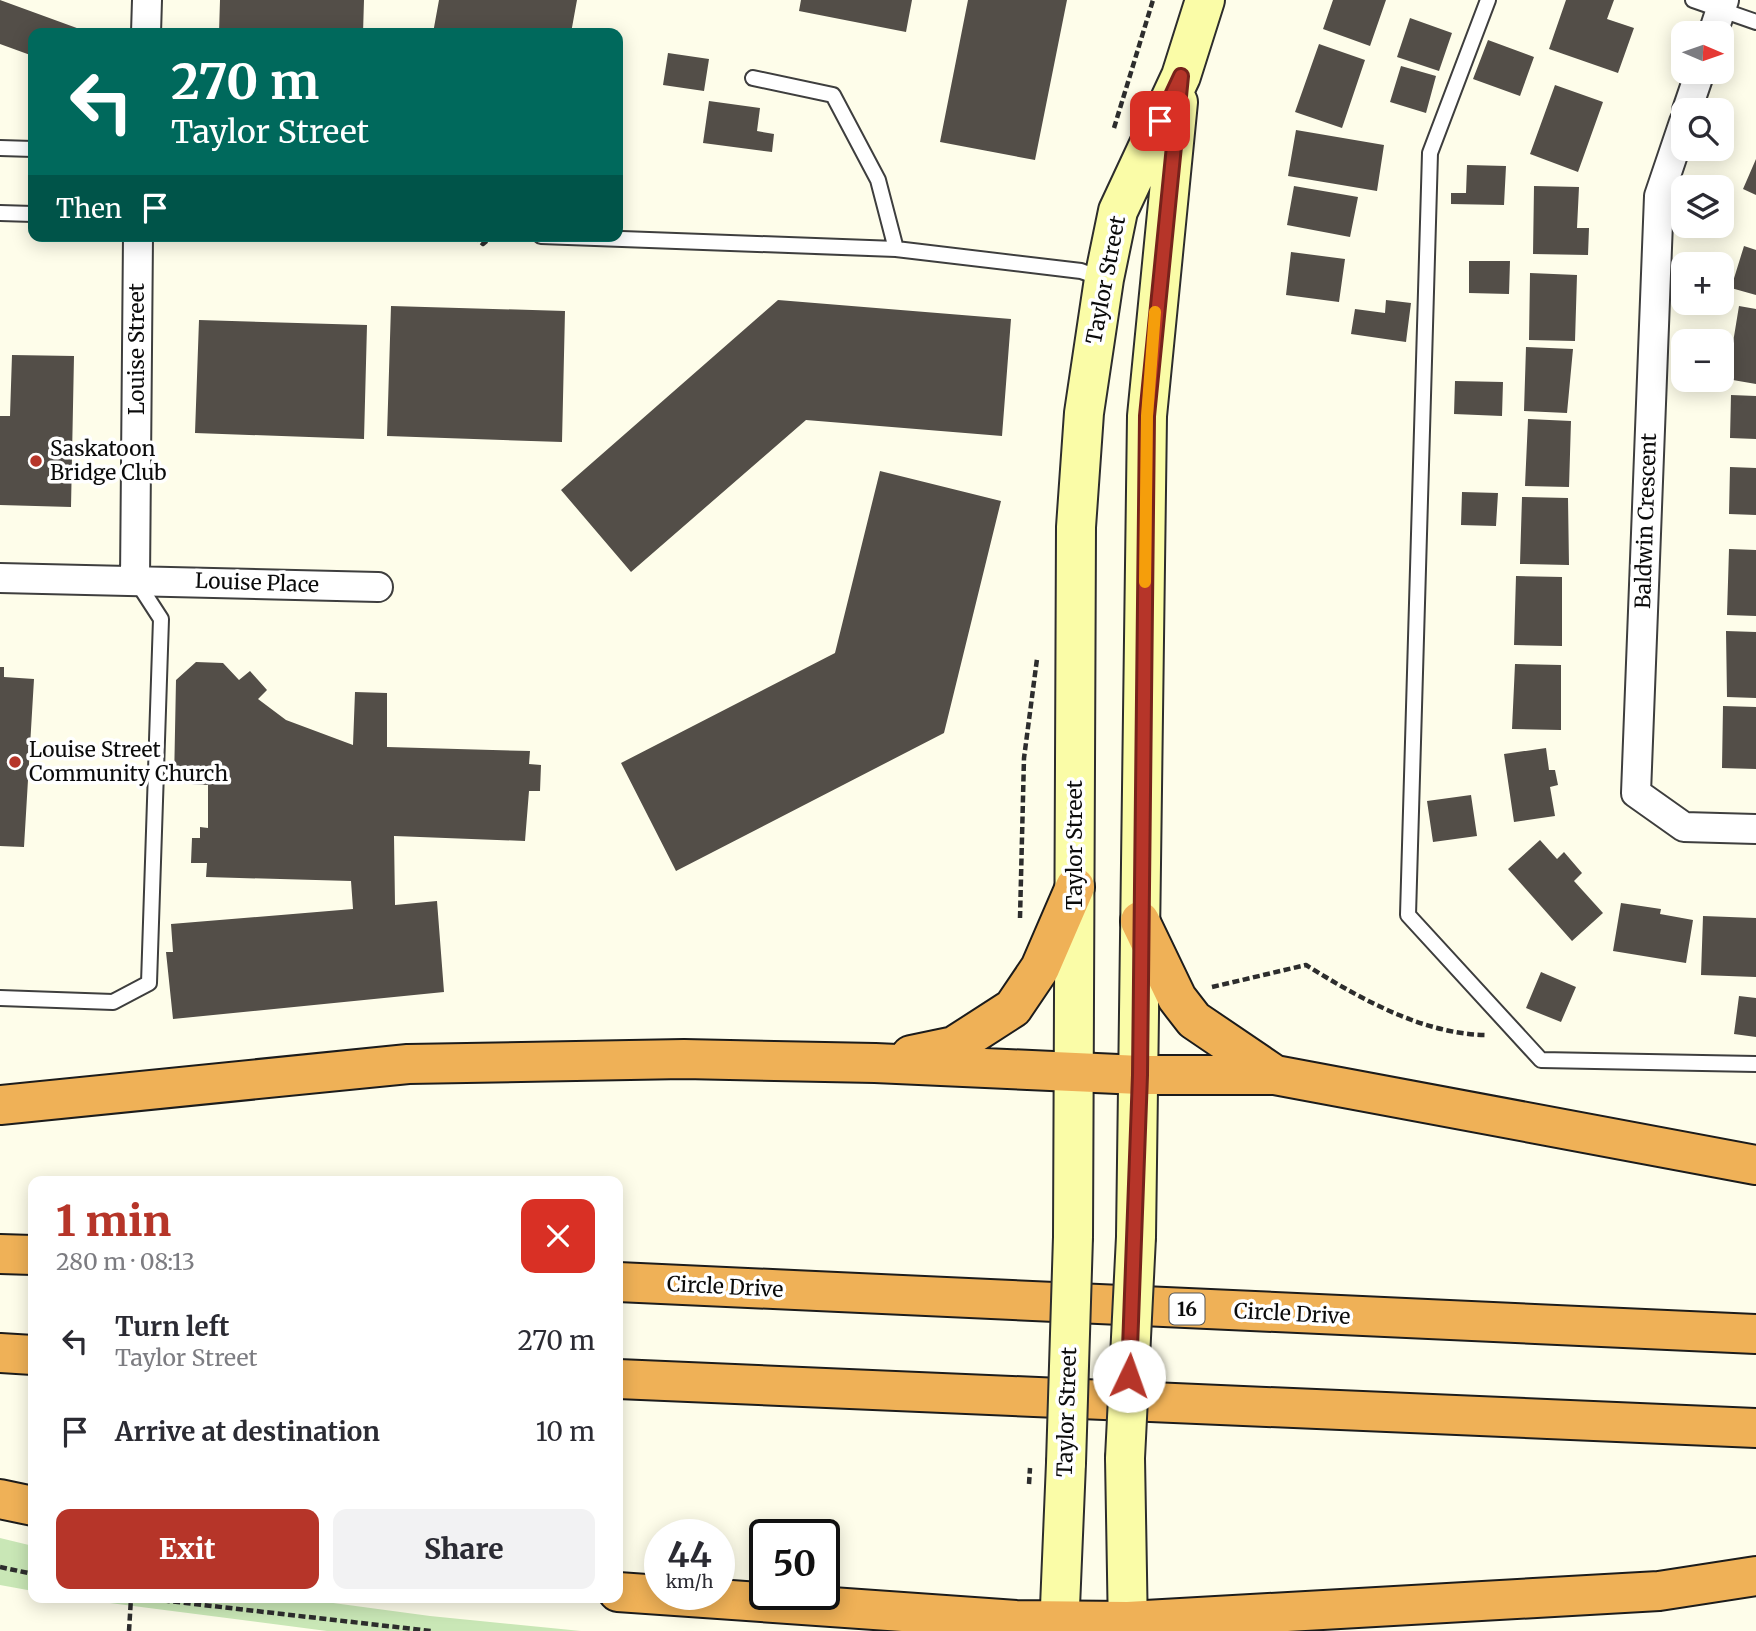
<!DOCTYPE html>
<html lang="en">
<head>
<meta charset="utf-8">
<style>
  :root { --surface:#fff; --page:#f2f2f3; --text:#2b2b33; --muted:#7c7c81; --accent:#b63529 }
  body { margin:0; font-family:Merriweather,serif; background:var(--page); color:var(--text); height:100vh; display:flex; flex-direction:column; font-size:26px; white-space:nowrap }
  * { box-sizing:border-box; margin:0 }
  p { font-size:23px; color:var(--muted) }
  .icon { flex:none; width:38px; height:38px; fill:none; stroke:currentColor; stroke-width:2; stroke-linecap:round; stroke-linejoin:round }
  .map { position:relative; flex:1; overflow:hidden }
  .sheet { position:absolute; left:28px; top:1176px; width:595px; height:427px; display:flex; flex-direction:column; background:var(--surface); border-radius:14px; box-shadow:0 4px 18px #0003 }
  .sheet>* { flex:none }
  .hud { position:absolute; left:28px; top:28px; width:595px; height:214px; border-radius:14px; box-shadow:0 4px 18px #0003; background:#00695c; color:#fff; overflow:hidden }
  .needle { width:46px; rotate:92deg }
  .buttons { position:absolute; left:1671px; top:21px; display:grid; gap:14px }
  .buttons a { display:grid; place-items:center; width:63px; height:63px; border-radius:14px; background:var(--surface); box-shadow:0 4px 18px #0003; font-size:35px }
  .speed { position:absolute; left:644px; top:1519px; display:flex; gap:14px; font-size:35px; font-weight:700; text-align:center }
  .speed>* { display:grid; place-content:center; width:91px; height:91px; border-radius:50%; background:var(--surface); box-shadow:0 4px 18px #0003; line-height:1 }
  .speed small { font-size:18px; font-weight:400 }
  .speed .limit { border:4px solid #111; border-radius:10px; background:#fff; color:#111 }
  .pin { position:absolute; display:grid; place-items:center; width:60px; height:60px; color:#fff; margin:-30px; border-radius:14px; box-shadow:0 4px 10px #0006 }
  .me { position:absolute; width:77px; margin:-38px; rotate:3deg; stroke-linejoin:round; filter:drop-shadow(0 0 5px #0008) }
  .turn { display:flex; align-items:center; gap:24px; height:147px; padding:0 28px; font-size:32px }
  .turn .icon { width:91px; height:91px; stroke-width:2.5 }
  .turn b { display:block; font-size:49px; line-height:60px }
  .then { display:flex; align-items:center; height:66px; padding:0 28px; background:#0003; gap:14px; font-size:26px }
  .round { display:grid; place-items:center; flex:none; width:74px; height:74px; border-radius:14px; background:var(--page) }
  .overview { display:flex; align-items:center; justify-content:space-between; height:119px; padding:0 28px }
  h1 { font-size:42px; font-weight:800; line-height:52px; color:var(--accent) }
  .cta { display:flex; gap:14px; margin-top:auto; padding:14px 28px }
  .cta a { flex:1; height:80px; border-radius:14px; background:var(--accent); color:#fff; font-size:28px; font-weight:800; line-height:80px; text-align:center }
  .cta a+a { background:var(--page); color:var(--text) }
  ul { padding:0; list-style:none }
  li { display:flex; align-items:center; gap:21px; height:91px; padding:0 28px }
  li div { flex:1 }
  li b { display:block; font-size:26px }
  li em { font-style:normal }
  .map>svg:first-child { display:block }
  .green { fill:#c9e7b6 }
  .building { fill:#534e48 }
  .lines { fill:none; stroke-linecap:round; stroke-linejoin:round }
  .service-casing { stroke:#3e3e3e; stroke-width:18 }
  .minor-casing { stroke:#3e3e3e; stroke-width:32 }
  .secondary-casing { stroke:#2d2d2d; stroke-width:42 }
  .motorway-casing { stroke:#1c1c1c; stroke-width:42 }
  .path { stroke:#2d2d2d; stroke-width:4.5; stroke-dasharray:7 3.5; stroke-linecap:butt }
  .service { stroke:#fff; stroke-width:14 }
  .minor { stroke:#fff; stroke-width:28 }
  .secondary { stroke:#fafca7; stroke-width:38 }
  .motorway { stroke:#efb157; stroke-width:38 }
  .secondary-bridge-casing { stroke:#2d2d2d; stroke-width:42; stroke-linecap:butt }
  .path-bridge { stroke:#2d2d2d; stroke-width:4.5; stroke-dasharray:7 3.5; stroke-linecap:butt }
  .secondary-bridge { stroke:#fafca7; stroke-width:38 }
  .route-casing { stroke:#76221b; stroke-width:18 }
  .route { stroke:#b63529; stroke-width:12 }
  .slow { stroke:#f59e0b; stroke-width:12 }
  .poi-dot { fill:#b63529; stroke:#fff; stroke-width:2.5 }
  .labels { text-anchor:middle; stroke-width:7; stroke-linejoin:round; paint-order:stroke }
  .shield { fill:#fff; stroke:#545454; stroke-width:2 }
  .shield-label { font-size:19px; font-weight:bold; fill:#0b0b0b }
  .street-label { font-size:21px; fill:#0b0b0b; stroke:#fff }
  .poi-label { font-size:21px; fill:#0b0b0b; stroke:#fff; text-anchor:start }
</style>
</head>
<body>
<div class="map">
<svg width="1756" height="1631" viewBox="0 0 1756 1631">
  <rect width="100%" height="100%" fill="#fefdea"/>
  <path class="green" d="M0,1538L33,1546V1591L0,1585Z
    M71,1598H296L430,1616L581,1631H327Z"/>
  <path class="building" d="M0,0L85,31L84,33H33V56L0,44Z
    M220,0H364L363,33H219Z
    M439,0H577L571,33H433Z
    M801,0H912L906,32L799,11Z
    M968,0H1067L1035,160L940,142Z
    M1333,0H1386L1370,46L1323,29Z
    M1566,0H1614L1607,19L1634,28L1618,73L1549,49Z
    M1410,18L1452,33L1439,71L1397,57Z
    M1488,40L1534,57L1520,96L1473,79Z
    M1319,44L1365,60L1342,128L1295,112Z
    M668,53L709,59L704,91L663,85Z
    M1401,66L1436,76L1426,113L1390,102Z
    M1555,85L1603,102L1578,172L1530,154Z
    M709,101L760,108L757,131L774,134L772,152L703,143Z
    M1296,130L1384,145L1377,191L1288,176Z
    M1756,159V195L1743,189Z
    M1467,165L1506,166L1504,205L1451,204V193H1466Z
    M1294,186L1358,197L1350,237L1287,225Z
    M1534,186L1579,187L1577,228H1589L1588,255L1533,254Z
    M1744,246L1756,250V295L1731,288Z
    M1291,252L1345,259L1339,302L1286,295Z
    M1469,261H1510L1509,294L1469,293Z
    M1530,273L1577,275L1575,341L1529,340Z
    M778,300L1011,319L1002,436L806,420L631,572L561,490Z
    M1386,300L1411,303L1406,342L1351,334L1355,309L1385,313Z
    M391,306L565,311L562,442L387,436Z
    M1739,306L1756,309V384L1727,379Z
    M199,320L367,325L364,439L195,433Z
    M1526,347L1573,349L1567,413L1524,411Z
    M12,355L74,356L71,507L0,505V416H10Z
    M1455,381L1503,382L1502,416L1454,414Z
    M1731,395L1756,396V439L1730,438Z
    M1528,419L1571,421L1569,487L1525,486Z
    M1730,467L1756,468V515L1729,514Z
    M880,471L1001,501L944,733L676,871L621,763L835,653Z
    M1462,492L1498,493L1496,526L1461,525Z
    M1522,497L1568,498L1569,565L1520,564Z
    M1729,549L1756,550V616L1727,615Z
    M1516,576L1562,577V646L1514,645Z
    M1726,631L1756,632V698L1727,697Z
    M196,662L223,663L239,680L250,671L267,690L258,699L286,720L353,745L355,692L387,693V747L530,751L529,764L541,765L540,791H529L525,841L394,836L395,905L437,901L444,992L173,1019L166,952H173L171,924L353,909L351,881L206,877L207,863H191L192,838H200V827L208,828V785L174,783L176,680Z
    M1515,664L1561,665V730L1512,729Z
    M0,667H4V677L34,679L24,847L0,846Z
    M1723,706L1756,707V769L1722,768Z
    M1546,748L1549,770H1555L1558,785L1550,787L1555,816L1514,822L1504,754Z
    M1471,795L1477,836L1433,842L1427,801Z
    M1540,840L1557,859L1564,852L1582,873L1574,881L1603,913L1572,941L1508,869Z
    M1621,903L1661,909L1660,914L1693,920L1686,963L1613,951Z
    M1703,916L1756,918V977L1701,975Z
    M1541,972L1576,987L1561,1022L1526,1008Z
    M1739,996L1756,998V1037L1734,1034Z"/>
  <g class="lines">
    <g class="service-casing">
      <path id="service" d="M1488,0L1430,153L1408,915L1541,1060L1756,1064
        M1693,0L1756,22
        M753,78L833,95L878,180L896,249
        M0,148L33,149
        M0,213L33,214
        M541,236L896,249L1081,271L1103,279
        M0,998L113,1002L149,983L161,619L137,582"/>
    </g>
    <g class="minor-casing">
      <path id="minor" d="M146,33L147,0
        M1713,33L1724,0
        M1687,110L1700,72
        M1684,122L1659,196L1636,793L1684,827L1756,829
        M0,578L378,587
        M135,579L138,236"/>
    </g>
    <g class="secondary-casing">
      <path id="secondary" d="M1073,1237L1076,527L1084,413L1104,279L1118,211L1181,76L1205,0
        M1136,1237L1147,416L1178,102
        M1125,1458L1128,1631
        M1059,1631L1066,1463"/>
    </g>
    <g class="motorway-casing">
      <path id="motorway" d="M1140,921L1177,998L1194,1020L1275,1075
        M911,1055L954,1046L1013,1008L1040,968L1075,887
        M0,1105L408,1064L684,1059L875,1063L1140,1075H1275L1756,1165
        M0,1254L33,1255
        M618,1282L1756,1334
        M0,1353L33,1355
        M618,1379L1756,1428
        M0,1499L33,1506
        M618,1592L1016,1620L1128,1621L1659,1591L1756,1576"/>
    </g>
    <path class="path" d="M1114,128L1153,0
      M473,236L483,244L493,236
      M1020,918L1024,758L1037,659
      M1212,987L1306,965C1359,998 1422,1034 1486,1035
      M0,1567L33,1574
      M142,1598L431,1631
      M129,1631L131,1598"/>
    <use href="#service" class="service"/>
    <use href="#minor" class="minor"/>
    <use href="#secondary" class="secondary"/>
    <use href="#motorway" class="motorway"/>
    <g class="secondary-bridge-casing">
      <path id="secondary-bridge" d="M1125,1458L1136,1237
        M1066,1463L1073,1237"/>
    </g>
    <path class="path-bridge" d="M1029,1484L1030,1468"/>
    <use href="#secondary-bridge" class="secondary-bridge"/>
  </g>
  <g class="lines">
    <g class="route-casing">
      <path id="route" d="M1129,1376L1140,1075L1147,416L1181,76L1160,121"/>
    </g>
    <use href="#route" class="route"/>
    <path class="slow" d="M1145,582L1147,416L1155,312"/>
  </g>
  <g class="poi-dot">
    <circle cx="36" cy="461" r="7"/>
    <circle cx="15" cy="762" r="7"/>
  </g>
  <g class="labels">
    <rect class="shield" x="1169.5" y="1293.5" width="35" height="31" rx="5"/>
    <g class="shield-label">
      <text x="1187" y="1316">16</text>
    </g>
    <g class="street-label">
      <text transform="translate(1106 280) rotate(-79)" y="7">Taylor Street</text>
      <text transform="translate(137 349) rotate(-90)" y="7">Louise Street</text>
      <text transform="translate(1646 521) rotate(-88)" y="7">Baldwin Crescent</text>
      <text transform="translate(257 583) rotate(2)" y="7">Louise Place</text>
      <text transform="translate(1075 845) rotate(-90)" y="7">Taylor Street</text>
      <text transform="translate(725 1287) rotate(3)" y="7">Circle Drive</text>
      <text transform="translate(1292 1314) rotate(3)" y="7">Circle Drive</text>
      <text transform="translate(1067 1412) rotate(-88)" y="7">Taylor Street</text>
    </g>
    <g class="poi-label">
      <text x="50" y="456">Saskatoon<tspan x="50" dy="24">Bridge Club</tspan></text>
      <text x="29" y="757">Louise Street<tspan x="29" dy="24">Community Church</tspan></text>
    </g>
  </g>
</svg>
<div class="buttons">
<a><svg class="needle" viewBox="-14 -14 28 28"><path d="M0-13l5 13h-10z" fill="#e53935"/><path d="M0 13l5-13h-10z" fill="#7c7c81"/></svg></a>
<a><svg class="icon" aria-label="search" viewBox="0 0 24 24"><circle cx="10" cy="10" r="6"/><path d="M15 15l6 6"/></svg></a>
<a><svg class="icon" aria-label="layers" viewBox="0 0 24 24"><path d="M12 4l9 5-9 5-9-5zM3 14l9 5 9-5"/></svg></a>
<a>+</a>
<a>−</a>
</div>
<div class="speed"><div>44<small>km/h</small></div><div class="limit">50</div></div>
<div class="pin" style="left:1160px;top:121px;background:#d93025"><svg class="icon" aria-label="arrive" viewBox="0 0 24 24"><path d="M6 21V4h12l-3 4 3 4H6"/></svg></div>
<svg class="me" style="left:1129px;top:1376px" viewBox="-20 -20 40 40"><circle r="19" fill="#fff"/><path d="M0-13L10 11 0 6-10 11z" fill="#b63529"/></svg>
<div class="hud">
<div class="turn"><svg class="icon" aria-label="left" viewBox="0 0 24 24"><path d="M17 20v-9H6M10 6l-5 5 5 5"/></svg><div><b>270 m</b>Taylor Street</div></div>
<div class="then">Then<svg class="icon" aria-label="arrive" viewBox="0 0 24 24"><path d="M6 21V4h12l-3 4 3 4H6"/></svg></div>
</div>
<section class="sheet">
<div class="overview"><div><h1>1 min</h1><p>280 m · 08:13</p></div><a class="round" style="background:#d93025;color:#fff"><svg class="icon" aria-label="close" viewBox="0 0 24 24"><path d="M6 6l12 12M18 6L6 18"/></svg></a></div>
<ul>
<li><svg class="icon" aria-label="left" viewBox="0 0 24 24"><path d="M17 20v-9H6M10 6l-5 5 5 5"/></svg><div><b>Turn left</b><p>Taylor Street</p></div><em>270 m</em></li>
<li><svg class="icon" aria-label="arrive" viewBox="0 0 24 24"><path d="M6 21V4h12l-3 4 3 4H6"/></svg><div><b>Arrive at destination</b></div><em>10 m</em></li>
</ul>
<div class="cta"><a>Exit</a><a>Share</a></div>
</section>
</div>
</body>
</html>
